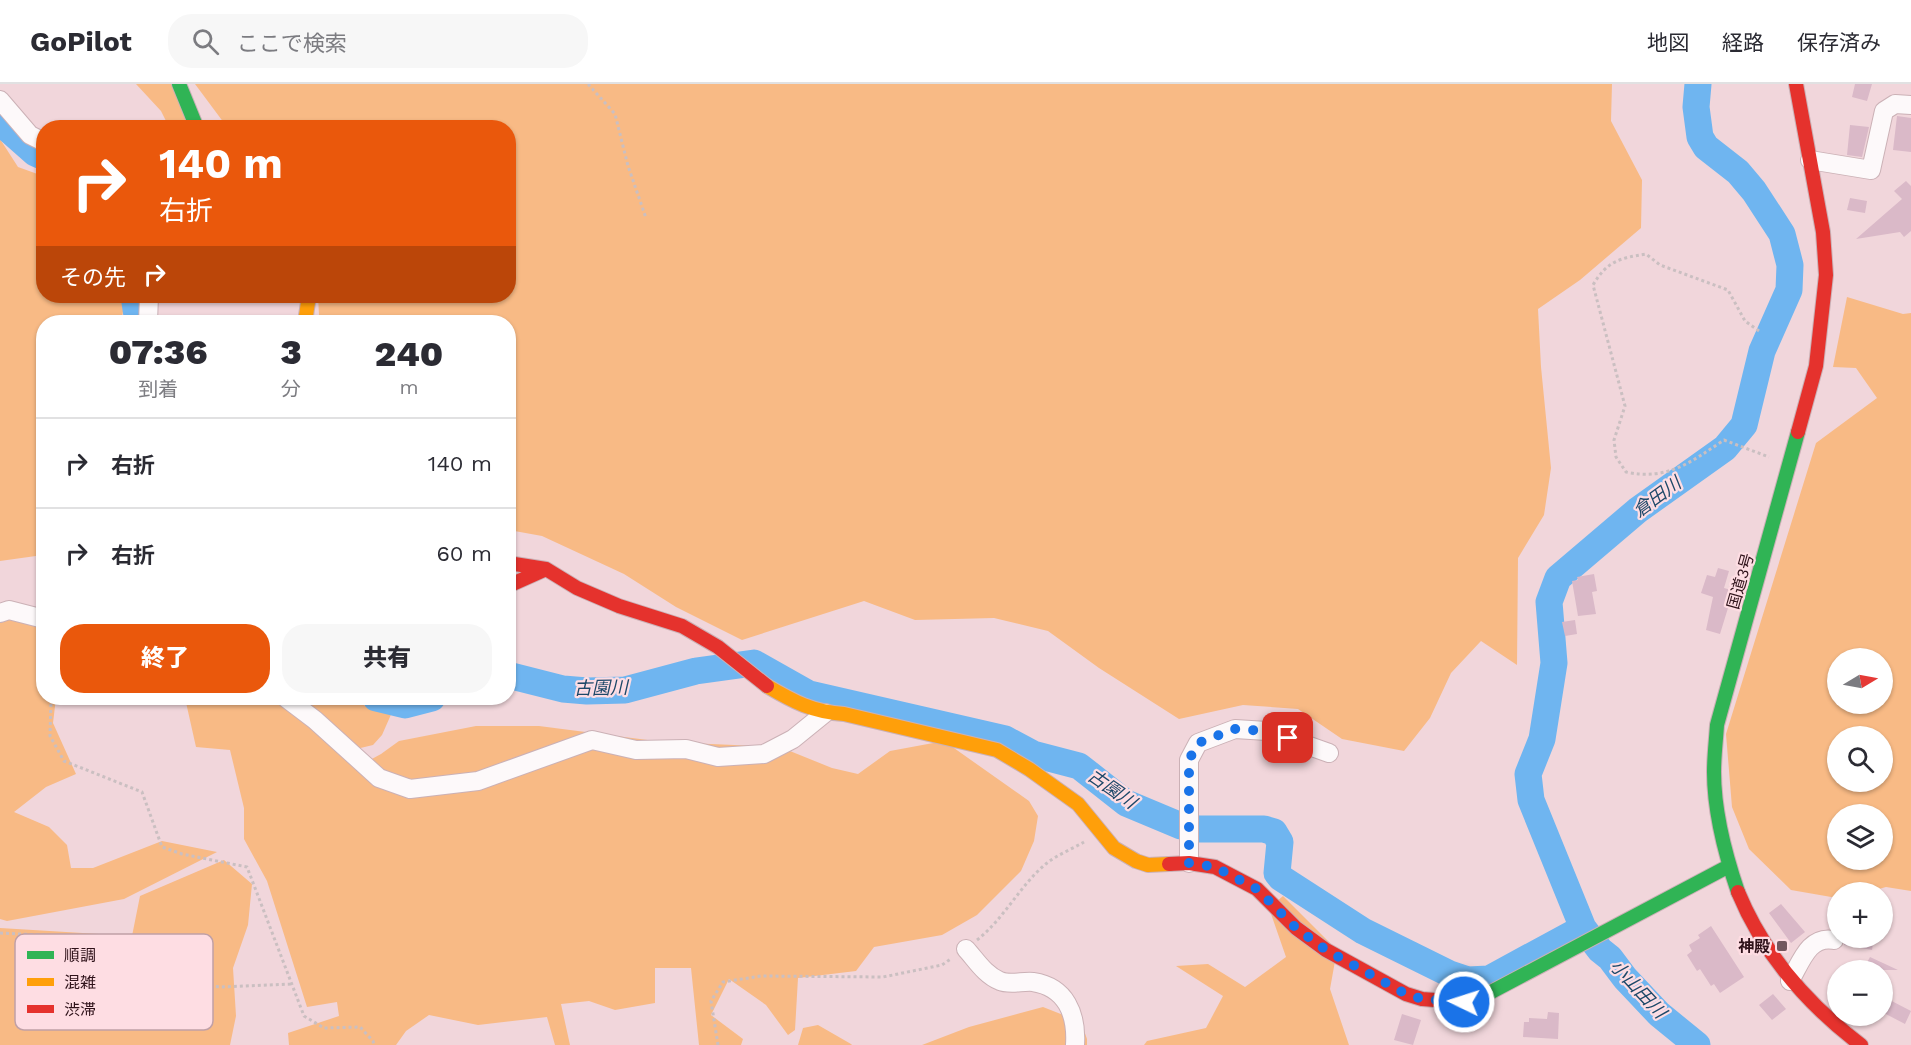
<!DOCTYPE html>
<html lang="ja">
<head>
<meta charset="utf-8">
<style>
  :root { --surface:#fff; --page:#f7f7f7; --text:#2b2b33; --muted:#7c7c81; --line:#e1e1e2; --accent:#ea580c }
  body { margin:0; font-family:"Work Sans","Noto Sans JP",sans-serif; background:var(--page); color:var(--text); height:100vh; display:flex; flex-direction:column; font-size:22px; white-space:nowrap }
  * { box-sizing:border-box; margin:0 }
  p { font-size:20px; color:var(--muted) }
  .icon { flex:none; width:33px; height:33px; fill:none; stroke:currentColor; stroke-width:2; stroke-linecap:round; stroke-linejoin:round }
  .map { position:relative; flex:1; overflow:hidden }
  .panel { position:absolute; left:36px; top:231px; width:480px; height:390px; display:flex; flex-direction:column; background:var(--surface); border-radius:24px; box-shadow:0 2px 4px #0004 }
  .panel>* { flex:none }
  .hud { position:absolute; left:36px; top:36px; width:480px; height:183px; border-radius:24px; box-shadow:0 2px 4px #0004; background:#ea580c; color:#fff; overflow:hidden }
  .needle { width:39px; rotate:80deg }
  .tools { position:absolute; left:1827px; top:564px; display:grid; gap:12px }
  .tools a { display:grid; place-items:center; width:66px; height:66px; border-radius:50%; background:var(--surface); box-shadow:0 2px 4px #0004; font-size:30px }
  .pin { position:absolute; display:grid; place-items:center; width:51px; height:51px; color:#fff; margin:-26px; border-radius:12px; box-shadow:0 3px 9px #0006 }
  .me { position:absolute; width:66px; margin:-33px; rotate:274deg; stroke-linejoin:round; filter:drop-shadow(0 0 4px #0008) }
  .turn { display:flex; align-items:center; gap:21px; height:126px; padding:0 24px; font-size:27px }
  .turn .icon { width:78px; height:78px; stroke-width:2.5 }
  .turn b { display:block; font-size:42px; line-height:51px }
  .then { display:flex; align-items:center; height:57px; padding:0 24px; background:#0003; gap:12px; font-size:22px }
  .eta { display:flex; justify-content:space-evenly; align-items:center; height:102px; text-align:center }
  .eta b { font-size:36px; font-weight:800; line-height:42px }
  .cta { display:flex; gap:12px; margin-top:auto; padding:12px 24px }
  .cta a { flex:1; height:69px; border-radius:24px; background:var(--accent); color:#fff; font-size:24px; font-weight:800; line-height:69px; text-align:center }
  .cta a+a { background:var(--page); color:var(--text) }
  ul { padding:0; list-style:none }
  li { display:flex; align-items:center; gap:18px; height:90px; padding:0 24px; border-top:2px solid var(--line) }
  li div { flex:1 }
  li b { display:block; font-size:22px }
  li em { font-style:normal }
  header { display:flex; align-items:center; gap:36px; box-sizing:border-box; height:84px; padding:0 30px; background:var(--surface); border-bottom:2px solid var(--line) }
  header strong { font-size:28px }
  nav { display:flex; gap:33px; margin-inline-start:auto; font-size:21px }
  .search { width:420px; height:54px; background:var(--page); display:flex; align-items:center; gap:15px; box-sizing:border-box; padding:0 21px; border-radius:24px; color:var(--muted); font-size:22px }
  .map>svg:first-child { display:block }
  .green { fill:#f8ba85; fill-rule:evenodd }
  .lines { fill:none; stroke-linecap:round; stroke-linejoin:round }
  .river { stroke:#6fb5f0; stroke-width:27 }
  .building { fill:#dab9c8 }
  .street-casing { stroke:#cbb1b6; stroke-width:20 }
  .fast-casing { stroke:#cbb1b6; stroke-width:16 }
  .slow-casing { stroke:#cbb1b6; stroke-width:16 }
  .jam-casing { stroke:#cbb1b6; stroke-width:16 }
  .path { stroke:#cabfc1; stroke-width:3; stroke-dasharray:3 3; stroke-linecap:butt }
  .street { stroke:#fdf9fa; stroke-width:18 }
  .fast { stroke:#30b455; stroke-width:14 }
  .slow { stroke:#ff9f0a; stroke-width:14 }
  .jam { stroke:#e5322d; stroke-width:14 }
  .route { stroke:#1a73e8; stroke-width:10; stroke-dasharray:0 18 }
  .poi-dot { fill:#73575e; stroke:#fedde3; stroke-width:2 }
  .labels { text-anchor:middle; stroke-width:4.5; stroke-linejoin:round; paint-order:stroke }
  .street-label { font-size:16px; fill:#2f121a; stroke:#fedde3 }
  .poi-label { font-size:16px; font-weight:bold; fill:#2f121a; stroke:#fedde3; text-anchor:end }
  .water-label { font-size:18px; font-style:italic; fill:#1d4869; stroke:#fedde3 }
  .key { fill:#fedde3; stroke:#c0a0a7; stroke-width:1.5 }
  .key-label { font-size:16px; fill:#2f121a }
</style>
</head>
<body>
<header>
<strong>GoPilot</strong>
<div class="search"><svg class="icon" aria-label="search" viewBox="0 0 24 24"><circle cx="10" cy="10" r="6"/><path d="M15 15l6 6"/></svg>ここで検索</div>
<nav><a>地図</a><a>経路</a><a>保存済み</a></nav>
</header>
<div class="map">
<svg width="1911" height="961" viewBox="0 0 1911 961">
  <rect width="100%" height="100%" fill="#f1d6db"/>
  <path class="green" d="M136,0H173L201,43H169L161,27Z
    M195,0H1612L1611,37L1642,96L1641,144L1580,196L1538,225L1541,283L1551,384L1544,431L1518,474L1517,581L1481,557L1451,589L1430,634L1404,667L1342,655L1298,625L1243,621L1179,635L1099,584L1048,547L994,534L915,536L864,517L742,556L676,523L624,490L542,452L509,446L508,238H336L319,231L318,212H508V44L227,43Z
    M0,55L18,83L43,92L44,212H126L121,238H44L43,471L0,477Z
    M1847,213L1903,230L1911,229V807L1886,803L1868,808H1838L1837,814L1791,806L1749,765L1732,723L1726,650L1816,359L1877,314L1856,284L1833,283ZM1838,574H1882V620H1838ZM1838,652H1882V698H1838ZM1838,730H1882V776H1838Z
    M0,528L37,538C40,564 43,588 44,614H56L53,639L76,690L46,703L14,728L49,743L67,761L71,784H93L162,757L217,768L124,815L7,837L0,835Z
    M185,614H284L289,617L320,653L359,682L381,670L399,657L476,642H539L663,658L780,663L832,684L858,690L890,667L944,657L1029,717L1038,732L1034,757L1021,787L977,831L942,851L874,863L856,887L798,894L795,946L788,951L766,921L729,895L711,931L743,955L741,961H699L691,884H655V919L615,926L589,917L561,920L570,961H555L547,933L478,941L429,931L406,947L396,961H289L288,949L339,932L337,918L307,923L267,797L244,755V724L230,666L196,663Z
    M297,614H353C366,624 377,628 393,626L382,651L373,661L352,666Z
    M224,776L252,800L248,841L233,884L236,932L230,961H0V844L132,852L140,812Z
    M1283,812L1337,866L1330,905L1349,961H1144L1147,957L1206,944L1223,912L1176,882L1208,880L1245,903L1286,873L1269,824Z
    M1043,923L1081,938L1087,955V961H922L969,943Z
    M818,941L851,960L852,961H798L803,944Z"/>
  <g class="lines">
    <path class="river" d="M0,38L35,69L44,73
      M134,212L138,238
      M508,591L563,605L587,607L625,606L696,587L754,579L809,610L1005,655L1033,670L1079,682L1126,719L1181,742L1199,745H1264L1274,748L1280,758L1277,789L1281,794L1363,847L1450,890L1468,896L1489,895L1583,844
      M376,614L405,621L432,614
      M1697,961L1659,930L1625,894L1610,874L1600,866L1583,844L1531,716L1528,690L1542,655L1554,579L1549,518L1558,494L1638,426L1725,364L1744,341L1762,267L1789,206L1790,181L1782,150L1754,107L1738,88L1706,63L1700,53L1696,23L1698,0"/>
  </g>
  <path class="building" d="M1855,0H1872L1867,17L1852,13Z
    M1897,32L1911,34V68L1893,66Z
    M1850,41L1869,43L1862,73L1847,71Z
    M1906,97L1911,102V147L1904,153L1900,148L1856,155L1902,115L1894,107Z
    M1850,114L1867,117L1865,129L1847,126Z
    M1718,484L1729,487L1724,504L1731,506L1730,510L1732,511L1720,550L1706,546L1713,513L1701,509L1707,491L1715,493Z
    M1594,490L1597,507L1592,508L1596,530L1578,532L1572,497L1578,496L1577,493Z
    M1575,536L1577,550L1565,552L1562,538Z
    M1781,820L1805,848L1791,859L1769,829Z
    M1711,842L1744,893L1720,909L1714,900L1711,902L1700,885L1697,887L1687,871L1692,867L1689,861L1700,854L1698,851Z
    M1845,854H1874L1872,866L1844,861Z
    M1870,873L1898,886H1863Z
    M1773,910L1786,925L1772,936L1759,921Z
    M1882,912L1911,927L1905,940L1882,928Z
    M1548,928L1559,929L1558,955L1523,953L1524,938H1529V934L1547,935Z
    M1402,930L1421,936L1413,961L1394,956Z"/>
  <g class="lines">
    <g class="street-casing">
      <path id="street" d="M0,16L30,51L44,58
        M1810,76L1871,86L1884,27L1895,20L1911,21
        M148,238L149,212
        M0,529L9,526L44,535
        M286,614L315,636L379,694L410,705L478,697L592,656L636,666L686,665L718,673L764,670L793,655L825,629
        M1189,779V676L1198,659L1235,645L1267,647L1329,669
        M966,865C976,876 985,891 1000,897C1009,901 1023,897 1033,898C1066,903 1077,930 1075,961
        M1790,897C1801,878 1809,851 1834,856"/>
    </g>
    <g class="fast-casing">
      <path id="fast" d="M179,0L197,44
        M1738,808C1725,770 1714,728 1714,688C1714,672 1716,657 1717,641L1798,348
        M1460,918L1476,916L1729,782"/>
    </g>
    <g class="slow-casing">
      <path id="slow" d="M305,238L309,212
        M767,602C794,618 813,628 844,630L997,666L1029,685L1078,720L1114,764L1136,777L1148,781L1169,780"/>
    </g>
    <g class="jam-casing">
      <path id="jam" d="M1796,0L1823,148L1826,191L1816,282L1798,348
        M508,479L546,485L577,504L619,522L682,542L718,563L767,602
        M508,502L546,485
        M1169,780L1189,779L1215,783L1257,805L1296,844L1326,866L1406,910L1422,915L1460,918
        M1738,808C1764,871 1807,920 1861,961"/>
    </g>
    <path class="path" d="M588,0L615,30L628,82L646,134
      M1759,247L1745,237L1728,206L1660,181L1646,170C1620,174 1607,177 1593,201L1625,322L1614,356L1616,373L1626,388C1667,397 1691,378 1724,356L1769,373
      M51,614L50,652L64,677L142,708L162,763L182,770L247,783L304,932L324,944L360,943L373,957L374,961
      M0,849L60,852L133,895L221,903L291,900
      M977,856C1004,835 1020,801 1047,779C1057,771 1072,765 1084,758
      M718,961L711,917L723,898L761,892L883,893L942,881L952,874"/>
    <use href="#street" class="street"/>
    <use href="#fast" class="fast"/>
    <use href="#slow" class="slow"/>
    <use href="#jam" class="jam"/>
  </g>
  <g class="lines">
    <path class="route" d="M1288,654L1267,647L1235,645L1198,659L1189,676V779L1215,783L1257,805L1296,844L1326,866L1406,910L1422,915L1464,918"/>
  </g>
  <rect class="poi-dot" x="1776" y="856" width="12" height="12" rx="3"/>
  <g class="labels">
    <g class="street-label">
      <text transform="translate(1740 497) rotate(-74)" y="6">国道3号</text>
    </g>
    <g class="poi-label">
      <text x="1770" y="868">神殿</text>
    </g>
    <g class="water-label">
      <text transform="translate(1657 413) rotate(-36)" y="6">倉田川</text>
      <text transform="translate(601 604) rotate(-1)" y="6">古園川</text>
      <text transform="translate(1112 705) rotate(35)" y="6">古園川</text>
      <text transform="translate(1638 905) rotate(47)" y="6">小山田川</text>
    </g>
  </g>
  <rect x="15" y="850" width="198" height="96" rx="9" class="key"/>
  <rect x="27" y="867" width="27" height="8" fill="#30b455"/>
  <rect x="27" y="894" width="27" height="8" fill="#ff9f0a"/>
  <rect x="27" y="921" width="27" height="8" fill="#e5322d"/>
  <g class="key-label">
    <text x="64" y="877">順調</text>
    <text x="64" y="904">混雑</text>
    <text x="64" y="931">渋滞</text>
  </g>
</svg>
<div class="tools">
<a><svg class="needle" viewBox="-14 -14 28 28"><path d="M0-13l5 13h-10z" fill="#e53935"/><path d="M0 13l5-13h-10z" fill="#7c7c81"/></svg></a>
<a><svg class="icon" aria-label="search" viewBox="0 0 24 24"><circle cx="10" cy="10" r="6"/><path d="M15 15l6 6"/></svg></a>
<a><svg class="icon" aria-label="layers" viewBox="0 0 24 24"><path d="M12 4l9 5-9 5-9-5zM3 14l9 5 9-5"/></svg></a>
<a>+</a>
<a>−</a>
</div>
<div class="pin" style="left:1288px;top:654px;background:#d93025"><svg class="icon" aria-label="arrive" viewBox="0 0 24 24"><path d="M6 21V4h12l-3 4 3 4H6"/></svg></div>
<svg class="me" style="left:1464px;top:918px" viewBox="-20 -20 40 40"><circle r="17" fill="#1a73e8" stroke="#fff" stroke-width="3"/><path d="M0-11L8 9 0 5-8 9z" fill="#fff"/></svg>
<div class="hud">
<div class="turn"><svg class="icon" aria-label="right" viewBox="0 0 24 24"><path d="M7 20v-9h11M14 6l5 5-5 5"/></svg><div><b>140 m</b>右折</div></div>
<div class="then">その先<svg class="icon" aria-label="right" viewBox="0 0 24 24"><path d="M7 20v-9h11M14 6l5 5-5 5"/></svg></div>
</div>
<section class="panel">
<div class="eta">
<div><b>07:36</b><p>到着</p></div>
<div><b>3</b><p>分</p></div>
<div><b>240</b><p>m</p></div>
</div>
<ul>
<li><svg class="icon" aria-label="right" viewBox="0 0 24 24"><path d="M7 20v-9h11M14 6l5 5-5 5"/></svg><div><b>右折</b></div><em>140 m</em></li>
<li><svg class="icon" aria-label="right" viewBox="0 0 24 24"><path d="M7 20v-9h11M14 6l5 5-5 5"/></svg><div><b>右折</b></div><em>60 m</em></li>
</ul>
<div class="cta"><a>終了</a><a>共有</a></div>
</section>
</div>
</body>
</html>
